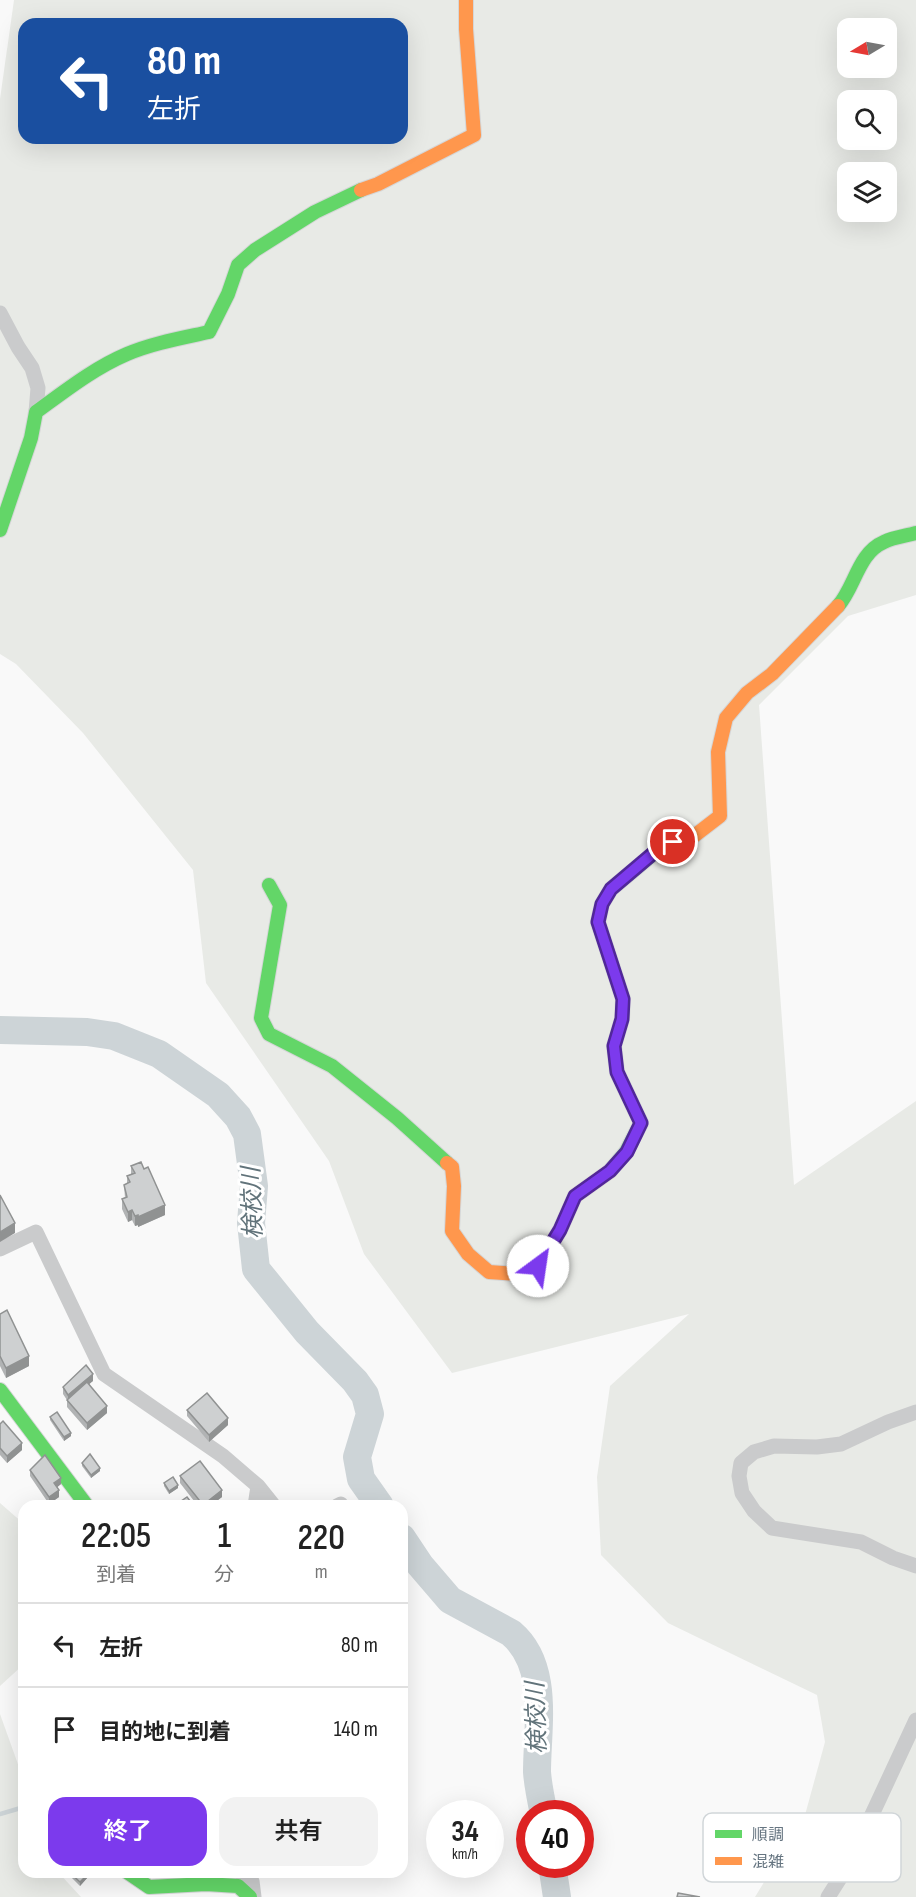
<!DOCTYPE html>
<html lang="ja">
<head>
<meta charset="utf-8">
<style>
  :root { --surface:#fff; --page:#f2f2f2; --text:#222; --muted:#767676; --line:#e0e0e0; --accent:#7c3aed }
  body { margin:0; font-family:"Sofia Sans Condensed","Noto Sans JP",sans-serif; background:var(--page); color:var(--text); height:100vh; display:flex; flex-direction:column; font-size:22px; white-space:nowrap }
  * { box-sizing:border-box; margin:0 }
  p { font-size:20px; color:var(--muted) }
  .icon { flex:none; width:33px; height:33px; fill:none; stroke:currentColor; stroke-width:2; stroke-linecap:round; stroke-linejoin:round }
  .map { position:relative; flex:1; overflow:hidden }
  .panel { position:absolute; left:18px; top:1500px; width:390px; height:378px; display:flex; flex-direction:column; background:var(--surface); border-radius:18px; box-shadow:0 6px 24px #0002 }
  .panel>* { flex:none }
  .guide { position:absolute; left:18px; top:18px; width:390px; height:126px; border-radius:18px; box-shadow:0 6px 24px #0002; background:#1a4fa0; color:#fff; overflow:hidden }
  .needle { width:39px; rotate:260deg }
  .tools { position:absolute; left:837px; top:18px; display:grid; gap:12px }
  .tools a { display:grid; place-items:center; width:60px; height:60px; border-radius:12px; background:var(--surface); box-shadow:0 6px 24px #0002; font-size:30px }
  .speed { position:absolute; left:426px; top:1800px; display:flex; gap:12px; font-size:30px; font-weight:700; text-align:center }
  .speed>* { display:grid; place-content:center; width:78px; height:78px; border-radius:50%; background:var(--surface); box-shadow:0 6px 24px #0002; line-height:1 }
  .speed small { font-size:15px; font-weight:400 }
  .speed .limit { border:9px solid #d22; background:#fff; color:#111 }
  .pin { position:absolute; display:grid; place-items:center; width:51px; height:51px; color:#fff; margin:-26px; border:3px solid #fff; border-radius:50%; box-shadow:0 2px 6px #0007 }
  .me { position:absolute; width:66px; margin:-33px; rotate:31deg; stroke-linejoin:round; filter:drop-shadow(0 0 4px #0008) }
  .turn { display:flex; align-items:center; gap:21px; height:126px; padding:0 30px; font-size:27px }
  .turn .icon { width:78px; height:78px; stroke-width:2.5 }
  .turn b { display:block; font-size:42px; line-height:51px }
  .eta { display:flex; justify-content:space-evenly; align-items:center; height:102px; text-align:center }
  .eta b { font-size:36px; font-weight:600; line-height:42px }
  .button { display:flex; gap:12px; margin-top:auto; padding:12px 30px }
  .button a { flex:1; height:69px; border-radius:18px; background:var(--accent); color:#fff; font-size:24px; font-weight:600; line-height:69px; text-align:center }
  .button a+a { background:var(--page); color:var(--text) }
  ul { padding:0; list-style:none }
  li { display:flex; align-items:center; gap:18px; height:84px; padding:0 30px; border-top:2px solid var(--line) }
  li div { flex:1 }
  li b { display:block; font-size:22px }
  li em { font-style:normal }
  .map>svg:first-child { display:block }
  .green { fill:#e8eae6; fill-rule:evenodd }
  .lines { fill:none; stroke-linecap:round; stroke-linejoin:round }
  .stream { stroke:#cdd4d7; stroke-width:4.5 }
  .river { stroke:#cdd4d7; stroke-width:28 }
  .fast-casing { stroke:#d5d6d7; stroke-width:16 }
  .slow-casing { stroke:#d5d6d7; stroke-width:16 }
  .street { stroke:#cacbcc; stroke-width:15 }
  .fast { stroke:#63d668; stroke-width:14 }
  .slow { stroke:#ff974d; stroke-width:14 }
  .wall { fill:#b1b3b4 }
  .shaded-wall { fill:#909292 }
  .building { fill:#ced0d1; stroke:#909292; stroke-width:1.5 }
  .route-casing { stroke:#51269a; stroke-width:15 }
  .route { stroke:#7c3aed; stroke-width:10 }
  .labels { text-anchor:middle; stroke-width:6; stroke-linejoin:round; paint-order:stroke }
  .water-label { font-size:24px; font-style:italic; fill:#61737a; stroke:#fff }
  .key { fill:#fff; stroke:#d1d6d9; stroke-width:1.5 }
  .key-label { font-size:16px; fill:#667581 }
</style>
</head>
<body>
<div class="map">
<svg width="916" height="1897" viewBox="0 0 916 1897">
  <rect width="100%" height="100%" fill="#f9f9f9"/>
  <path class="green" d="M14,0H916V595L848,616L759,705L794,1185L916,1101V1897H755L805,1815L825,1742L817,1695L668,1623L601,1555L597,1477L610,1386L689,1314L452,1373L364,1254L329,1161L206,983L193,870L83,733L16,664L0,654V99ZM24,24H402V138H24ZM848,28H886V68H848ZM848,100H886V140H848ZM848,172H886V212H848Z
    M0,1503L24,1524V1664L0,1686Z
    M0,1714L24,1781V1872H58L81,1897H0Z"/>
  <g class="lines">
    <path class="stream" d="M0,1814L24,1807"/>
    <path class="river" d="M0,1030L87,1032L114,1036L159,1054L218,1095L238,1117L247,1134L254,1186L251,1223L256,1269L307,1332L355,1381L365,1395L370,1414L357,1457L361,1479L380,1506
      M402,1538L420,1565L450,1600L511,1633C550,1666 537,1727 537,1772C538,1786 541,1800 544,1814
      M552,1864L557,1897"/>
    <g class="fast-casing">
      <path id="fast" d="M0,530L31,438L36,412C65,391 94,368 127,354C153,343 182,338 209,332L228,294L238,265L255,250L315,212L361,190
        M838,606C855,587 858,553 884,542C894,537 906,536 916,533
        M269,885L280,905L261,1018L269,1034L332,1066L397,1118L447,1163
        M610,1171L626,1152L641,1123L617,1072L614,1046L622,1019L623,999L598,922L602,904L611,889L659,849
        M0,1390L87,1506
        M127,1872L149,1887L206,1884L238,1886L250,1897"/>
    </g>
    <g class="slow-casing">
      <path id="slow" d="M361,190L378,184L474,135L466,29V0
        M659,849L673,842L694,836L720,816L718,752L726,718L747,693L772,674L838,606
        M447,1163L452,1167L454,1186L452,1231L468,1254L489,1272L517,1274L538,1266L560,1230L575,1196L610,1171"/>
    </g>
    <path class="street" d="M0,313L18,347L32,368L38,388L36,412
      M0,1249L36,1232L104,1374L223,1456L258,1486L274,1506
      M916,1412L888,1422L841,1444L817,1447L774,1446L754,1452L741,1463L739,1476L742,1493L754,1511L772,1528L861,1542L893,1558L916,1566
      M255,1506L258,1486
      M337,1506L341,1504
      M240,1872L252,1881L254,1897
      M828,1897L849,1864L916,1720"/>
    <use href="#fast" class="fast"/>
    <use href="#slow" class="slow"/>
  </g>
  <path class="wall" d="M131,1166L165,1215L138,1227V1225L135,1226L132,1220L128,1222L122,1209V1199L125,1198L124,1185L127,1184V1176L131,1174Z
    M0,1314L29,1366L6,1378L0,1366Z
    M93,1381L88,1384L107,1413L87,1430L67,1407V1400L63,1394V1387Z
    M187,1410L228,1425L209,1442L187,1416Z
    M50,1417L71,1436L64,1441L50,1420Z
    M0,1424L22,1450L7,1463L0,1455Z
    M82,1463L100,1471L91,1478L82,1466Z
    M30,1470L61,1484L57,1487L59,1497L49,1504L30,1476Z
    M180,1476L222,1497L210,1506H198L180,1483Z
    M164,1483L178,1488L169,1494L164,1486Z
    M68,1872H86L88,1877L80,1886L68,1874Z"/>
  <path class="shaded-wall" d="M165,1205V1215L138,1227V1217Z
    M132,1210V1220L128,1222V1212Z
    M138,1215V1225L135,1226V1216Z
    M15,1223V1233L0,1242V1232Z
    M29,1356V1366L6,1378V1368Z
    M93,1374V1381L68,1402V1395Z
    M107,1406V1413L87,1430V1423Z
    M228,1418V1425L209,1442V1435Z
    M71,1433V1436L64,1441V1437Z
    M22,1443V1450L7,1463V1456Z
    M100,1468V1471L91,1478V1475Z
    M61,1478V1484L54,1490V1483Z
    M178,1485V1488L169,1494V1491Z
    M59,1490V1497L49,1504V1497Z
    M222,1490V1497L210,1506H203Z
    M88,1874V1877L80,1886V1882Z"/>
  <path class="building" d="M141,1162L144,1169L148,1167L165,1205L138,1217V1215L135,1216L132,1210L128,1212L122,1199L127,1197L124,1185L130,1182L127,1176L135,1173L131,1166Z
    M0,1195L15,1223L0,1232Z
    M7,1310L29,1356L6,1368L0,1356V1314Z
    M86,1365L93,1374L68,1395L63,1387Z
    M87,1382L107,1406L87,1423L67,1400Z
    M207,1393L228,1418L209,1435L187,1410Z
    M57,1412L71,1433L64,1437L50,1417Z
    M3,1421L22,1443L7,1456L0,1448V1424Z
    M90,1454L100,1468L91,1475L82,1463Z
    M45,1455L61,1478L54,1483L59,1490L49,1497L30,1470Z
    M200,1461L222,1490L203,1505L180,1476Z
    M173,1477L178,1485L169,1491L164,1483Z
    M187,1497L194,1506H174Z
    M69,1872H86L88,1874L80,1882Z
    M678,1893L700,1897H677Z"/>
  <g class="lines">
    <g class="route-casing">
      <path id="route" d="M538,1266L560,1230L575,1196L610,1171L627,1152L641,1123L617,1072L614,1046L622,1019L623,999L598,922L602,904L611,889L657,850L673,842"/>
    </g>
    <use href="#route" class="route"/>
  </g>
  <g class="labels">
    <g class="water-label">
      <text transform="translate(252 1203) rotate(-92)" y="8">検校川</text>
      <text transform="translate(536 1718) rotate(-92)" y="8">検校川</text>
    </g>
  </g>
  <rect x="703" y="1813" width="198" height="69" rx="9" class="key"/>
  <rect x="715" y="1830" width="27" height="8" fill="#63d668"/>
  <rect x="715" y="1857" width="27" height="8" fill="#ff974d"/>
  <g class="key-label">
    <text x="752" y="1840">順調</text>
    <text x="752" y="1867">混雑</text>
  </g>
</svg>
<div class="tools">
<a><svg class="needle" viewBox="-14 -14 28 28"><path d="M0-13l5 13h-10z" fill="#e53935"/><path d="M0 13l5-13h-10z" fill="#767676"/></svg></a>
<a><svg class="icon" aria-label="search" viewBox="0 0 24 24"><circle cx="10" cy="10" r="6"/><path d="M15 15l6 6"/></svg></a>
<a><svg class="icon" aria-label="layers" viewBox="0 0 24 24"><path d="M12 4l9 5-9 5-9-5zM3 14l9 5 9-5"/></svg></a>
</div>
<div class="speed"><div>34<small>km/h</small></div><div class="limit">40</div></div>
<div class="pin" style="left:673px;top:842px;background:#d93025"><svg class="icon" aria-label="arrive" viewBox="0 0 24 24"><path d="M6 21V4h12l-3 4 3 4H6"/></svg></div>
<svg class="me" style="left:538px;top:1266px" viewBox="-20 -20 40 40"><circle r="19" fill="#fff"/><path d="M0-13L10 11 0 6-10 11z" fill="#7c3aed"/></svg>
<div class="guide">
<div class="turn"><svg class="icon" aria-label="left" viewBox="0 0 24 24"><path d="M17 20v-9H6M10 6l-5 5 5 5"/></svg><div><b>80 m</b>左折</div></div>
</div>
<section class="panel">
<div class="eta">
<div><b>22:05</b><p>到着</p></div>
<div><b>1</b><p>分</p></div>
<div><b>220</b><p>m</p></div>
</div>
<ul>
<li><svg class="icon" aria-label="left" viewBox="0 0 24 24"><path d="M17 20v-9H6M10 6l-5 5 5 5"/></svg><div><b>左折</b></div><em>80 m</em></li>
<li><svg class="icon" aria-label="arrive" viewBox="0 0 24 24"><path d="M6 21V4h12l-3 4 3 4H6"/></svg><div><b>目的地に到着</b></div><em>140 m</em></li>
</ul>
<div class="button"><a>終了</a><a>共有</a></div>
</section>
</div>
</body>
</html>
